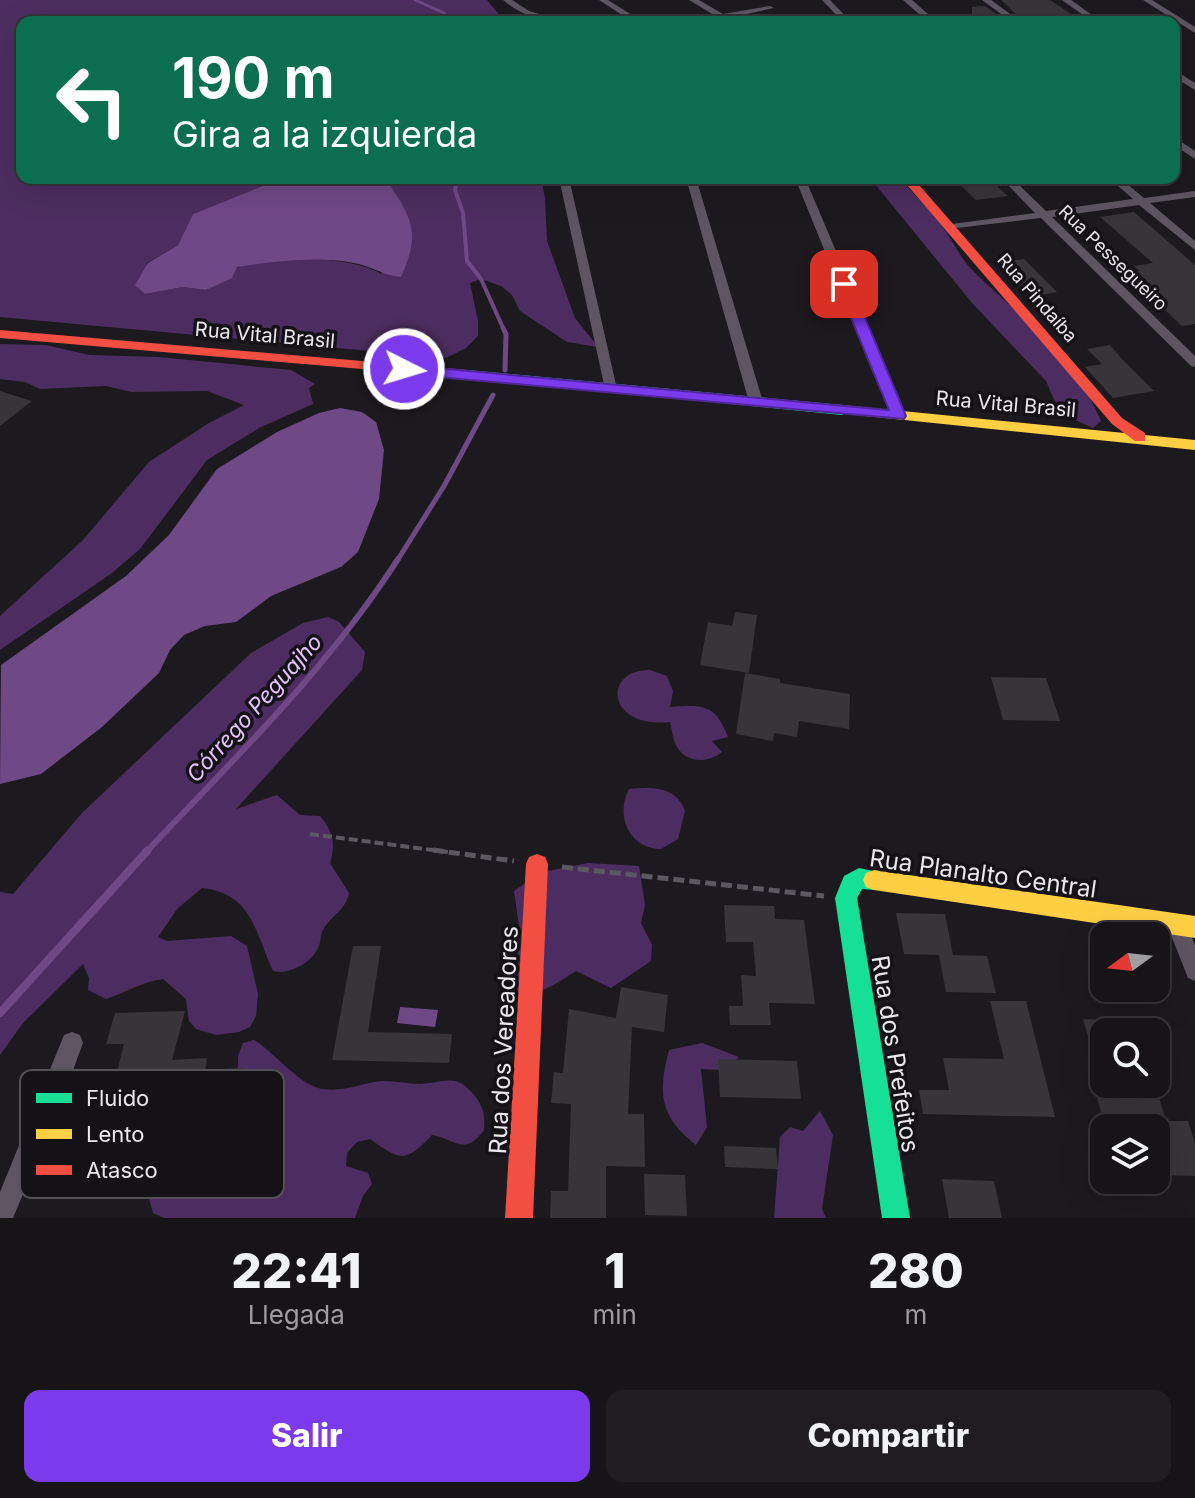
<!DOCTYPE html>
<html lang="es">
<head>
<meta charset="utf-8">
<style>
  :root { --surface:#161417; --page:#1f1d20; --text:#f1f3f6; --muted:#9e9ea1; --line:#353336; --accent:#7c3aed }
  body { margin:0; font-family:Inter,sans-serif; background:var(--page); color:var(--text); height:100vh; display:flex; flex-direction:column; font-size:30px; white-space:nowrap }
  * { box-sizing:border-box; margin:0 }
  p { font-size:26px; color:var(--muted) }
  .icon { flex:none; width:44px; height:44px; fill:none; stroke:currentColor; stroke-width:2; stroke-linecap:round; stroke-linejoin:round }
  .map { position:relative; height:1218px; overflow:hidden }
  .side { display:flex; flex-direction:column; background:var(--surface); flex:1 }
  .side>* { flex:none }
  .guide { position:absolute; left:16px; top:16px; width:1164px; height:168px; border-radius:16px; box-shadow:0 8px 32px #0002,0 0 0 2px var(--line); background:#0b6e4f; color:#fff; overflow:hidden }
  .needle { width:52px; rotate:255deg }
  .fabs { position:absolute; left:1090px; top:922px; display:grid; gap:16px }
  .fabs a { display:grid; place-items:center; width:80px; height:80px; border-radius:16px; background:var(--surface); box-shadow:0 8px 32px #0002,0 0 0 2px var(--line); font-size:40px }
  .pin { position:absolute; display:grid; place-items:center; width:68px; height:68px; color:#fff; margin:-34px; border-radius:16px; box-shadow:0 4px 12px #0006 }
  .me { position:absolute; width:88px; margin:-44px; rotate:95deg; stroke-linejoin:round; filter:drop-shadow(0 0 6px #0008) }
  .turn { display:flex; align-items:center; gap:28px; height:168px; padding:0 24px; font-size:36px }
  .turn .icon { width:104px; height:104px; stroke-width:2.5 }
  .turn b { display:block; font-size:56px; line-height:68px }
  .eta { display:flex; justify-content:space-evenly; align-items:center; height:136px; text-align:center }
  .eta b { font-size:48px; font-weight:800; line-height:56px }
  .primary-button { display:flex; gap:16px; margin-top:auto; padding:16px 24px }
  .primary-button a { flex:1; height:92px; border-radius:16px; background:var(--accent); color:#fff; font-size:32px; font-weight:800; line-height:92px; text-align:center }
  .primary-button a+a { background:var(--page); color:var(--text) }
  .map>svg:first-child { display:block }
  .green { fill:#4d2d61 }
  .water { fill:#6f4886 }
  .lines { fill:none; stroke-linecap:round; stroke-linejoin:round }
  .stream-far4 { stroke:#6f4886; stroke-width:3 }
  .stream-far3 { stroke:#6f4886; stroke-width:4 }
  .stream-far2 { stroke:#6f4886; stroke-width:5 }
  .stream-far1 { stroke:#6f4886; stroke-width:6 }
  .stream { stroke:#6f4886; stroke-width:8 }
  .building { fill:#373539 }
  .path-far1 { stroke:#5c585f; stroke-width:4; stroke-dasharray:9 4; stroke-linecap:butt }
  .path { stroke:#5c585f; stroke-width:5; stroke-dasharray:11 5; stroke-linecap:butt }
  .street { fill:#5d5660; fill-rule:evenodd }
  .fast { fill:#16e098; fill-rule:evenodd }
  .slow { fill:#ffcf43; fill-rule:evenodd }
  .jam { fill:#f24e42; fill-rule:evenodd }
  .route { fill:#7c3aed; stroke:#51269a; stroke-width:2 }
  .labels { text-anchor:middle; stroke-width:7; stroke-linejoin:round; paint-order:stroke }
  .far-street-label { font-size:18px; fill:#e9e7eb; stroke:#141117 }
  .street-label { font-size:20px; fill:#e9e7eb; stroke:#141117 }
  .water-label { font-size:22px; font-style:italic; fill:#e6c3fd; stroke:#141117 }
  .near-street-label { font-size:24px; fill:#e9e7eb; stroke:#141117 }
  .key { fill:#141117; stroke:#545157; stroke-width:2 }
  .key-label { font-size:22px; fill:#e9e7eb }
</style>
</head>
<body>
<div class="map">
<svg width="1195" height="1218" viewBox="0 0 1195 1218">
  <rect width="100%" height="100%" fill="#1d1a1f"/>
  <path class="green" d="M0,0H487L505,22H22V178H273L271,183L193,214L178,245L147,263L145,294L183,287L207,290C216,283 226,272 236,268C267,254 354,256 381,274L395,193L386,178H541L545,198L547,241L575,318L598,347L567,342L520,311L512,295L501,286L481,279L470,283L478,321V336L466,348L446,358L0,317Z
    M870,178H900C913,194 928,208 941,225C952,239 960,258 973,271C1018,314 1077,361 1101,421L1093,428L1071,418L1056,404L1046,381L972,303Z
    M0,344L46,345L89,355L158,357L291,370L315,384L309,388L313,404L261,427L207,460L140,549L112,573L0,650V616L83,540L149,462L209,423L244,405L207,391L132,392L106,386L40,389L25,382L0,379Z
    M328,617L339,622L365,652L362,670L236,809L277,795L300,815L320,816C333,832 336,843 330,863L349,893C345,911 333,914 324,928C320,934 321,940 319,946C312,963 289,975 273,971C255,932 252,893 202,888L177,909L158,937L167,941L231,936L247,946L258,994L256,1016L250,1027L239,1032L216,1035L196,1029L189,1021L186,999L163,979C143,981 125,993 106,999L88,990L89,978L83,964L23,1023L0,1055V892L13,894L82,813L251,653L303,623Z
    M650,670L667,676L673,691L670,707C702,705 715,703 728,737L712,741L722,752C708,763 688,764 677,747C673,741 672,729 670,722C605,729 603,669 650,670Z
    M629,789C652,787 676,786 685,811L678,839L661,849C629,848 615,816 629,789Z
    M588,863L639,866L645,905L641,923L652,945L651,961L611,988L576,971C554,985 535,1000 509,990L521,940L514,891L542,872Z
    M254,1040C275,1053 297,1082 318,1088C340,1094 363,1082 384,1081C396,1081 408,1084 421,1084C448,1082 456,1073 475,1096C484,1108 485,1116 484,1130C464,1157 456,1139 432,1135C405,1163 401,1161 370,1139L357,1142L347,1153L346,1166L368,1173L372,1184L363,1196L355,1218H164L153,1213L146,1187L149,1172L172,1151L210,1141L237,1107L238,1056L243,1043Z
    M702,1043L739,1057L723,1070L701,1069L707,1127L696,1145C659,1116 658,1093 669,1050Z
    M820,1111L833,1135L822,1209L826,1218H774L780,1137L790,1127L803,1131Z"/>
  <path class="water" d="M273,178H386C411,219 422,229 401,277C383,275 371,266 354,263C314,256 277,261 237,267L232,278L206,290L183,287L145,294L135,285L148,263L178,245L193,214L270,183Z
    M340,408L362,412L376,422L384,450L379,499L358,552L341,567L271,596L236,622L205,626L184,635L170,650L159,673L102,727L41,774L0,784L1,665L126,576L169,535L217,469L277,432L319,413Z
    M400,1007L438,1010L435,1027L397,1023Z"/>
  <g class="lines">
    <path class="stream-far4" d="M415,0L444,13L450,22"/>
    <path class="stream-far3" d="M457,178L455,190L463,213L467,261L481,279L504,330"/>
    <path class="stream-far2" d="M503,328L506,334L505,370
      M397,561L444,486L493,395"/>
    <path class="stream-far1" d="M146,852C234,759 329,667 398,559"/>
    <path class="stream" d="M0,1013L148,850"/>
  </g>
  <path class="building" d="M1001,0H1050L1083,22H1024Z
    M985,6L1007,22H972V7Z
    M953,178H988L1008,196L976,200Z
    M1134,212L1195,265V324L1182,326L1127,273L1140,271L1134,266L1153,263L1100,217Z
    M1024,259L1057,292L1030,297L996,263Z
    M1110,345L1123,360L1154,391L1113,398L1085,367L1102,364L1087,349Z
    M0,391L32,401L0,426Z
    M735,612L757,615L749,673L700,665L708,622L732,626Z
    M745,673L780,679V683L850,694L849,729L799,721L797,737L774,733L773,741L736,734Z
    M991,677L1046,678L1060,721L1003,720Z
    M724,905L774,906L775,919L804,920L815,1004L769,1003L771,1025H730L729,1006H743L741,975L756,976L753,942H726Z
    M896,913L945,914L953,955L987,956L996,993L946,992L939,955L904,954Z
    M353,946H381L368,1032L452,1034L449,1063L332,1060Z
    M621,987L668,995L664,1032L632,1027L628,1114H644L645,1167L606,1166V1218H550L551,1191H568L571,1104L551,1103L554,1072L563,1073L569,1009L616,1018Z
    M990,1001H1026L1055,1117L923,1114L919,1090H949L943,1058L1004,1059Z
    M185,1011L172,1060L207,1058L205,1070L244,1068L241,1087L174,1090L173,1095L111,1096L124,1044H106L115,1013Z
    M1083,1019L1104,1020V1073L1099,1074Z
    M718,1059L797,1061L801,1099L720,1097Z
    M1093,1084H1155L1166,1121H1188L1195,1143V1176L1156,1175V1128H1131L1129,1120L1103,1119Z
    M724,1146L776,1148L778,1169L725,1167Z
    M644,1174L685,1175L687,1216L645,1215Z
    M942,1179L994,1181L1002,1218H949Z"/>
  <g class="lines">
    <path class="path-far1" d="M310,834L448,852"/>
    <path class="path" d="M433,850L514,861
      M562,867L824,896"/>
    <path class="street" d="M503,0H512L529,11L567,22C543,22 522,16 503,0Z
      M599,0H608L643,22H633Z
      M689,0H699L723,14L770,6L774,8L723,19L682,22L714,15Z
      M822,0H830L851,22H843Z
      M903,0H912L937,22H928Z
      M982,0H991L1021,22H1012Z
      M1062,0H1071L1102,22H1093Z
      M1143,0H1152L1195,27V33Z
      M1174,70L1195,83V90L1174,77Z
      M1174,137L1195,151V159L1174,145Z
      M559,178H569L617,389L611,393L605,389Z
      M686,178H696L763,402L761,405L756,406L749,402Z
      M795,178H805L906,416L904,419L899,420L892,416Z
      M1001,178H1012L1046,211L1133,199L1109,178H1120L1144,198L1195,191V197L1150,203L1195,241V250L1139,205L1052,217L1195,356V367L1191,366L1041,218L948,229L947,227L952,224L1035,213Z
      M1177,915L1184,918L1195,945V981L1188,978L1167,925L1170,918Z
      M72,1032L80,1035L83,1043L61,1103L13,1218H0V1192L64,1035Z"/>
    <path class="fast" d="M467,370L842,405L849,410L842,415L462,377V371Z
      M859,868L882,873L885,880L882,887L874,890L862,889L857,898L910,1218H882L835,898L844,876Z"/>
    <path class="slow" d="M842,405L1195,440V450L837,413L835,410Z
      M874,870L1195,916V938L874,890L866,887L863,880L866,873Z"/>
    <path class="jam" d="M901,178H913L1122,418L1145,433V441H1135L1112,424Z
      M0,330L467,370L474,374L467,378L0,338Z
      M537,854L545,857L548,864L533,1218H505L526,864L529,857Z"/>
  </g>
  <path class="route" d="M839,281L851,284L906,416L904,419L404,374L397,369L404,365L889,410L837,284Z"/>
  <g class="labels">
    <g class="far-street-label">
      <text transform="translate(1113 258) rotate(44)" y="6">Rua Pessegueiro</text>
      <text transform="translate(1037 298) rotate(49)" y="6">Rua Pindaíba</text>
    </g>
    <g class="street-label">
      <text transform="translate(265 335) rotate(5)" y="7">Rua Vital Brasil</text>
      <text transform="translate(1006 404) rotate(5)" y="7">Rua Vital Brasil</text>
    </g>
    <g class="water-label">
      <text transform="translate(254 708) rotate(-48)" y="8">Córrego Peguajho</text>
    </g>
    <g class="near-street-label">
      <text transform="translate(983 874) rotate(8)" y="8">Rua Planalto Central</text>
      <text transform="translate(504 1040) rotate(-87)" y="8">Rua dos Vereadores</text>
      <text transform="translate(895 1054) rotate(81)" y="8">Rua dos Prefeitos</text>
    </g>
  </g>
  <rect x="20" y="1070" width="264" height="128" rx="12" class="key"/>
  <rect x="36" y="1093" width="36" height="10" fill="#16e098"/>
  <rect x="36" y="1129" width="36" height="10" fill="#ffcf43"/>
  <rect x="36" y="1165" width="36" height="10" fill="#f24e42"/>
  <g class="key-label">
    <text x="86" y="1106">Fluido</text>
    <text x="86" y="1142">Lento</text>
    <text x="86" y="1178">Atasco</text>
  </g>
</svg>
<div class="fabs">
<a><svg class="needle" viewBox="-14 -14 28 28"><path d="M0-13l5 13h-10z" fill="#e53935"/><path d="M0 13l5-13h-10z" fill="#9e9ea1"/></svg></a>
<a><svg class="icon" aria-label="search" viewBox="0 0 24 24"><circle cx="10" cy="10" r="6"/><path d="M15 15l6 6"/></svg></a>
<a><svg class="icon" aria-label="layers" viewBox="0 0 24 24"><path d="M12 4l9 5-9 5-9-5zM3 14l9 5 9-5"/></svg></a>
</div>
<div class="pin" style="left:844px;top:284px;background:#d93025"><svg class="icon" aria-label="arrive" viewBox="0 0 24 24"><path d="M6 21V4h12l-3 4 3 4H6"/></svg></div>
<svg class="me" style="left:404px;top:369px" viewBox="-20 -20 40 40"><circle r="17" fill="#7c3aed" stroke="#fff" stroke-width="3"/><path d="M0-11L8 9 0 5-8 9z" fill="#fff"/></svg>
<div class="guide">
<div class="turn"><svg class="icon" aria-label="left" viewBox="0 0 24 24"><path d="M17 20v-9H6M10 6l-5 5 5 5"/></svg><div><b>190 m</b>Gira a la izquierda</div></div>
</div>
</div>
<section class="side">
<div class="eta">
<div><b>22:41</b><p>Llegada</p></div>
<div><b>1</b><p>min</p></div>
<div><b>280</b><p>m</p></div>
</div>
<div class="primary-button"><a>Salir</a><a>Compartir</a></div>
</section>
</body>
</html>
